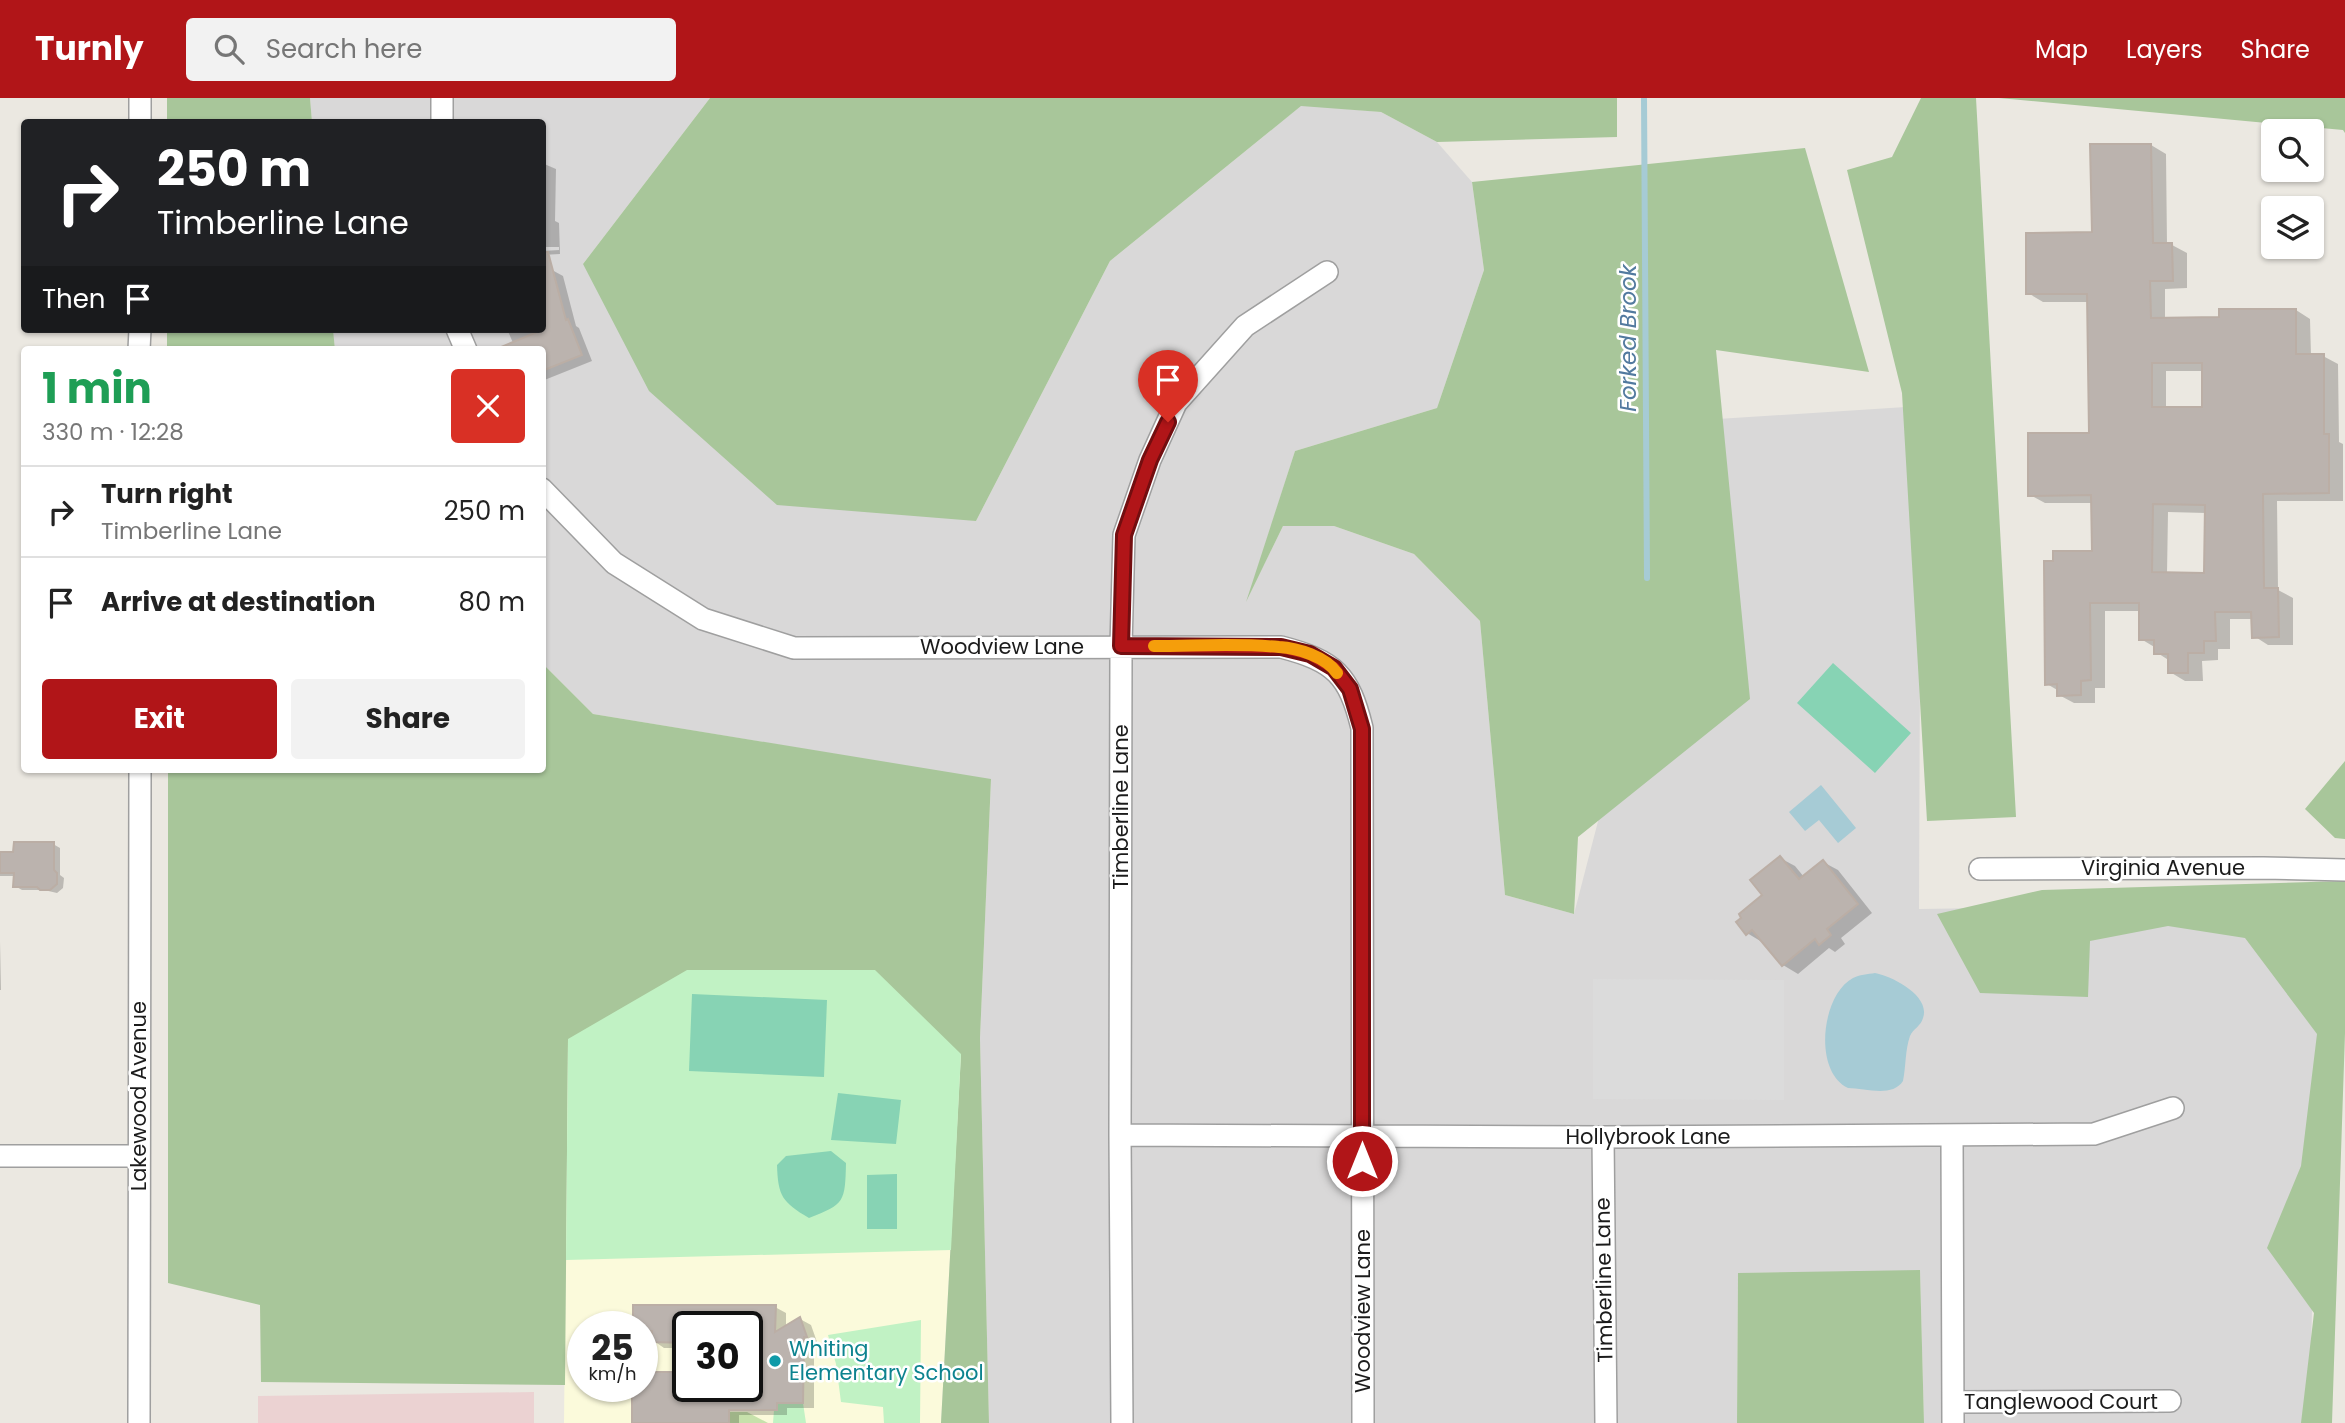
<!DOCTYPE html>
<html lang="en">
<head>
<meta charset="utf-8">
<style>
  :root { --surface:#fff; --page:#f2f2f2; --text:#222; --muted:#767676; --line:#e0e0e0; --accent:#b11518 }
  body { margin:0; font-family:Poppins,sans-serif; background:var(--page); color:var(--text); height:100vh; display:flex; flex-direction:column; font-size:26px; white-space:nowrap }
  * { box-sizing:border-box; margin:0 }
  p { font-size:23px; color:var(--muted) }
  .icon { flex:none; width:38px; height:38px; fill:none; stroke:currentColor; stroke-width:2; stroke-linecap:round; stroke-linejoin:round }
  .map { position:relative; flex:1; overflow:hidden }
  .sheet { position:absolute; left:21px; top:248px; width:525px; height:427px; display:flex; flex-direction:column; background:var(--surface); border-radius:7px; box-shadow:0 2px 5px #0004 }
  .sheet>* { flex:none }
  .guide { position:absolute; left:21px; top:21px; width:525px; height:214px; border-radius:7px; box-shadow:0 2px 5px #0004; background:#202124; color:#fff; overflow:hidden }
  .tools { position:absolute; left:2261px; top:21px; display:grid; gap:14px }
  .tools a { display:grid; place-items:center; width:63px; height:63px; border-radius:7px; background:var(--surface); box-shadow:0 2px 5px #0004; font-size:35px }
  .speed { position:absolute; left:567px; top:1213px; display:flex; gap:14px; font-size:35px; font-weight:700; text-align:center }
  .speed>* { display:grid; place-content:center; width:91px; height:91px; border-radius:50%; background:var(--surface); box-shadow:0 2px 5px #0004; line-height:1 }
  .speed small { font-size:18px; font-weight:400 }
  .speed .limit { border:4px solid #111; border-radius:10px; background:#fff; color:#111 }
  .pin { position:absolute; display:grid; place-items:center; width:60px; height:60px; color:#fff; margin:-72px -30px; border-radius:50% 50% 50% 0; rotate:-45deg; box-shadow:0 0 7px #0007 }
  .pin .icon { rotate:45deg }
  .me { position:absolute; width:77px; margin:-38px; rotate:0deg; stroke-linejoin:round; filter:drop-shadow(0 0 5px #0008) }
  .turn { display:flex; align-items:center; gap:24px; height:147px; padding:0 21px; font-size:32px }
  .turn .icon { width:91px; height:91px; stroke-width:2.5 }
  .turn b { display:block; font-size:49px; line-height:60px }
  .then { display:flex; align-items:center; height:66px; padding:0 21px; background:#0003; gap:14px; font-size:26px }
  .round { display:grid; place-items:center; flex:none; width:74px; height:74px; border-radius:7px; background:var(--page) }
  .summary { display:flex; align-items:center; justify-content:space-between; height:119px; padding:0 21px }
  h1 { font-size:42px; font-weight:700; line-height:52px; color:#1e9e55 }
  .action { display:flex; gap:14px; margin-top:auto; padding:14px 21px }
  .action a { flex:1; height:80px; border-radius:7px; background:var(--accent); color:#fff; font-size:28px; font-weight:700; line-height:80px; text-align:center }
  .action a+a { background:var(--page); color:var(--text) }
  ul { padding:0; list-style:none }
  li { display:flex; align-items:center; gap:21px; height:91px; padding:0 21px; border-top:2px solid var(--line) }
  li div { flex:1 }
  li b { display:block; font-size:26px }
  li em { font-style:normal }
  header { display:flex; align-items:center; gap:42px; box-sizing:border-box; height:98px; padding:0 35px; background:var(--accent); color:#fff }
  header strong { font-size:33px }
  nav { display:flex; gap:38px; margin-inline-start:auto; font-size:24px }
  .search { width:490px; height:63px; background:var(--page); display:flex; align-items:center; gap:18px; box-sizing:border-box; padding:0 24px; border-radius:7px; color:var(--muted); font-size:26px }
  .map>svg:first-child { display:block }
  .residential { fill:#d9d8d8 }
  .commercial { fill:#ebd2d2 }
  .education { fill:#fbfadb; fill-rule:evenodd }
  .grass { fill:#c7e1ab }
  .forest { fill:#a8c69a }
  .park { fill:#c1f2c4 }
  .pitch { fill:#87d3b4 }
  .parking { fill:#dbdbdb }
  .water { fill:#a6cbd5 }
  .shadow { fill:#0003; fill-rule:evenodd }
  .lines { fill:none; stroke-linecap:round; stroke-linejoin:round }
  .stream { stroke:#a6cbd5; stroke-width:6 }
  .building { fill:#bbb3ae; stroke:#bbaea5; stroke-width:2; fill-rule:evenodd }
  .street-casing { stroke:#9f9f9f; stroke-width:24 }
  .street { stroke:#fff; stroke-width:21 }
  .route-casing { stroke:#730e10; stroke-width:18 }
  .route { stroke:#b11518; stroke-width:12 }
  .slow { stroke:#f59e0b; stroke-width:12 }
  .culture-dot { fill:#0f9aa8; stroke:#fff; stroke-width:2.5 }
  .labels { text-anchor:middle; stroke-width:5; stroke-linejoin:round; paint-order:stroke }
  .street-label { font-size:21px; fill:#1b1b1b; stroke:#fff }
  .culture-label { font-size:21px; fill:#0d838f; stroke:#fff; text-anchor:start }
  .water-label { font-size:23px; font-style:italic; fill:#527a9f; stroke:#fff }
</style>
</head>
<body>
<header>
<strong>Turnly</strong>
<div class="search"><svg class="icon" aria-label="search" viewBox="0 0 24 24"><circle cx="10" cy="10" r="6"/><path d="M15 15l6 6"/></svg>Search here</div>
<nav><a>Map</a><a>Layers</a><a>Share</a></nav>
</header>
<div class="map">
<svg width="2345" height="1325" viewBox="0 0 2345 1325">
  <rect width="100%" height="100%" fill="#ebe8e1"/>
  <path class="residential" d="M310,0H710L583,166L976,423L1110,163L1302,7L1381,14L1437,44L1472,84L1484,172L1437,310L1295,353L1249,497L1283,428H1334L1414,456L1480,523L1505,797L1574,816L1702,322L1921,308L1919,811L2323,805L2309,1325H1924L1920,1173L1738,1175L1737,1325H989L980,940L991,682L593,616L543,566L542,252H335L333,231H542V24H312Z"/>
  <path class="commercial" d="M534,1294V1325H258V1298Z"/>
  <path class="education" d="M568,941L961,956L941,1325H564ZM583,1228H642V1288H583ZM688,1228H747V1288H688Z"/>
  <path class="grass" d="M729,1314H747L768,1325H729Z"/>
  <path class="forest" d="M167,0H310L312,24H167Z
    M710,0H1617V39L1437,44L1381,14L1301,8L1110,163L976,423L777,407L649,293L583,166Z
    M1921,0H1976L2016,719L1927,723L1902,295L1847,72L1892,59Z
    M1999,0H2345V35L2343,32Z
    M1805,50L1869,274L1716,252L1750,601L1578,739L1574,816L1505,797L1480,523L1414,456L1334,428H1283L1246,504L1295,353L1437,310L1484,172L1472,84Z
    M167,231H333L335,252H167Z
    M543,566L593,616L991,681L980,940L989,1325H941L961,956L568,941L565,1287L261,1284L260,1207L168,1185V672H542Z
    M2345,663V741L2335,740L2305,711Z
    M2345,783V935L2332,1325H2301L2314,1215L2267,1150L2301,1068L2317,936L2245,840L2168,828L2090,843L2088,899L1980,895L1937,816L2042,792Z
    M1920,1172L1924,1325H1737L1738,1175Z"/>
  <path class="park" d="M687,872H875L961,956L951,1152L566,1162L568,941Z
    M921,1222L920,1325H884L883,1309L841,1304L836,1266L828,1237Z
    M777,1305H803L806,1325H773L774,1312Z"/>
  <path class="pitch" d="M1833,565L1911,635L1875,675L1797,605Z
    M692,896L827,902L824,979L689,973Z
    M838,995L901,1002L896,1046L831,1042Z
    M831,1053L846,1065C845,1104 845,1106 809,1120C782,1104 778,1098 777,1067L786,1058Z
    M897,1076V1131H867V1077Z"/>
  <path class="parking" d="M1593,881L1784,882V1002L1593,1001Z"/>
  <path class="water" d="M1821,687L1856,730L1838,745L1819,722L1805,733L1789,714Z
    M1875,875C1892,878 1931,898 1923,920C1921,928 1913,931 1910,938C1905,952 1906,969 1903,983C1892,1000 1865,990 1848,990C1813,974 1821,897 1853,880C1859,877 1868,876 1875,875Z"/>
  <path class="shadow" d="M2151,47L2166,56L2167,147H2172L2187,155V190L2165,191V222L2221,221L2296,212L2310,221L2311,258H2323L2338,266L2339,344L2343,346V403H2277L2278,492L2293,500V547H2268L2254,538L2253,521H2230V551H2218V562L2202,563L2203,583H2185L2170,574V563L2156,554V550L2141,541V513H2105V590H2095V605H2074L2059,597V593L2047,586L2093,455V405H2045L2030,397L2091,337L2089,204H2043L2028,195L2093,136ZM2166,273H2203L2204,311H2166ZM2168,414L2206,415L2205,476H2167Z
    M542,65L556,71L555,123L559,125L560,156L542,157V153L559,152V149H542Z
    M552,172L563,178L576,228L579,230L592,263L542,283V252H516L507,231H542Z
    M53,746L60,750V777L64,780L63,790L57,795L44,792H22L15,788V778H0V756H15Z
    M1780,760L1795,768L1804,779L1823,764L1838,772L1872,815L1841,840L1845,846L1835,854L1829,850L1798,876L1783,867L1763,843L1762,844L1747,835Z
    M0,843L1,892H0Z
    M634,1208L775,1209L786,1215V1229L800,1221L811,1227L817,1244L814,1245V1310H787V1317H739V1325H633V1288H747V1228H688V1250H664L654,1243V1239L642,1237V1228H634Z"/>
  <g class="lines">
    <path class="stream" d="M1644,0L1647,480"/>
  </g>
  <path class="building" d="M2090,46H2151L2153,145H2172L2173,183H2150L2151,220L2219,219V211H2296V256H2324V336H2329V395L2263,396L2264,490H2278L2279,539L2252,540L2251,514H2215L2216,543H2204V555H2188V575H2168V556H2154V542H2139V505H2090L2091,582L2081,583V597L2057,598V586L2045,587L2044,463H2053V453H2092L2091,397L2028,398V335H2089L2087,196H2026V135L2092,134ZM2152,265H2202V309H2152ZM2153,406L2205,407L2204,475L2152,474Z
    M542,154H548L566,222L568,221L582,257L542,273V252H494L542,232Z
    M14,744H54V772L57,775V786L50,792H40L37,789H13L14,775H0V754H13Z
    M1780,758L1799,781L1823,762L1858,806L1827,831L1831,837L1819,847L1815,841L1782,868L1752,832L1746,837L1736,824L1741,820L1739,816L1762,797L1750,782Z
    M633,1207H776L775,1234L800,1219L807,1239H804L803,1305H777V1312H729V1325H632V1288H642V1274H688V1288H747V1228H688V1245L652,1244V1233H642V1228H633Z"/>
  <g class="lines">
    <g class="street-casing">
      <path id="street" d="M140,24V0
        M442,24V0
        M457,231L466,252
        M139,252L140,231
        M542,391L614,465L703,521L794,550L1281,549C1335,563 1349,577 1362,630L1363,1325
        M1980,771L2263,770L2345,772
        M1120,1037L1603,1039L2094,1036L2173,1010
        M1952,1037L1953,1325
        M1603,1039L1606,1325
        M0,1058H139
        M1953,1304L2170,1303
        M139,1325L140,672
        M1122,1325L1120,1037L1121,548L1124,437L1150,362L1176,305L1245,228L1327,174"/>
    </g>
    <use href="#street" class="street"/>
  </g>
  <g class="lines">
    <g class="route-casing">
      <path id="route" d="M1168,324L1150,362L1124,437L1121,548L1281,549L1310,556L1334,570L1350,591L1362,631V1063"/>
    </g>
    <use href="#route" class="route"/>
    <path class="slow" d="M1154,548C1195,548 1239,545 1279,549C1298,550 1326,559 1337,575"/>
  </g>
  <circle class="culture-dot" cx="775" cy="1263" r="7"/>
  <g class="labels">
    <g class="street-label">
      <text x="1002" y="556">Woodview Lane</text>
      <text transform="translate(1121 709) rotate(-90)" y="7">Timberline Lane</text>
      <text x="2163" y="777">Virginia Avenue</text>
      <text transform="translate(139 998) rotate(-90)" y="7">Lakewood Avenue</text>
      <text x="1648" y="1046">Hollybrook Lane</text>
      <text transform="translate(1604 1182) rotate(-91)" y="7">Timberline Lane</text>
      <text transform="translate(1363 1213) rotate(-90)" y="7">Woodview Lane</text>
      <text x="2061" y="1311">Tanglewood Court</text>
    </g>
    <g class="culture-label">
      <text x="789" y="1258">Whiting<tspan x="789" dy="24">Elementary School</tspan></text>
    </g>
    <g class="water-label">
      <text transform="translate(1628 240) rotate(-90)" y="8">Forked Brook</text>
    </g>
  </g>
</svg>
<div class="tools">
<a><svg class="icon" aria-label="search" viewBox="0 0 24 24"><circle cx="10" cy="10" r="6"/><path d="M15 15l6 6"/></svg></a>
<a><svg class="icon" aria-label="layers" viewBox="0 0 24 24"><path d="M12 4l9 5-9 5-9-5zM3 14l9 5 9-5"/></svg></a>
</div>
<div class="speed"><div>25<small>km/h</small></div><div class="limit">30</div></div>
<div class="pin" style="left:1168px;top:324px;background:#d93025"><svg class="icon" aria-label="arrive" viewBox="0 0 24 24"><path d="M6 21V4h12l-3 4 3 4H6"/></svg></div>
<svg class="me" style="left:1362px;top:1063px" viewBox="-20 -20 40 40"><circle r="17" fill="#b11518" stroke="#fff" stroke-width="3"/><path d="M0-11L8 9 0 5-8 9z" fill="#fff"/></svg>
<div class="guide">
<div class="turn"><svg class="icon" aria-label="right" viewBox="0 0 24 24"><path d="M7 20v-9h11M14 6l5 5-5 5"/></svg><div><b>250 m</b>Timberline Lane</div></div>
<div class="then">Then<svg class="icon" aria-label="arrive" viewBox="0 0 24 24"><path d="M6 21V4h12l-3 4 3 4H6"/></svg></div>
</div>
<section class="sheet">
<div class="summary"><div><h1>1 min</h1><p>330 m · 12:28</p></div><a class="round" style="background:#d93025;color:#fff"><svg class="icon" aria-label="close" viewBox="0 0 24 24"><path d="M6 6l12 12M18 6L6 18"/></svg></a></div>
<ul>
<li><svg class="icon" aria-label="right" viewBox="0 0 24 24"><path d="M7 20v-9h11M14 6l5 5-5 5"/></svg><div><b>Turn right</b><p>Timberline Lane</p></div><em>250 m</em></li>
<li><svg class="icon" aria-label="arrive" viewBox="0 0 24 24"><path d="M6 21V4h12l-3 4 3 4H6"/></svg><div><b>Arrive at destination</b></div><em>80 m</em></li>
</ul>
<div class="action"><a>Exit</a><a>Share</a></div>
</section>
</div>
</body>
</html>
